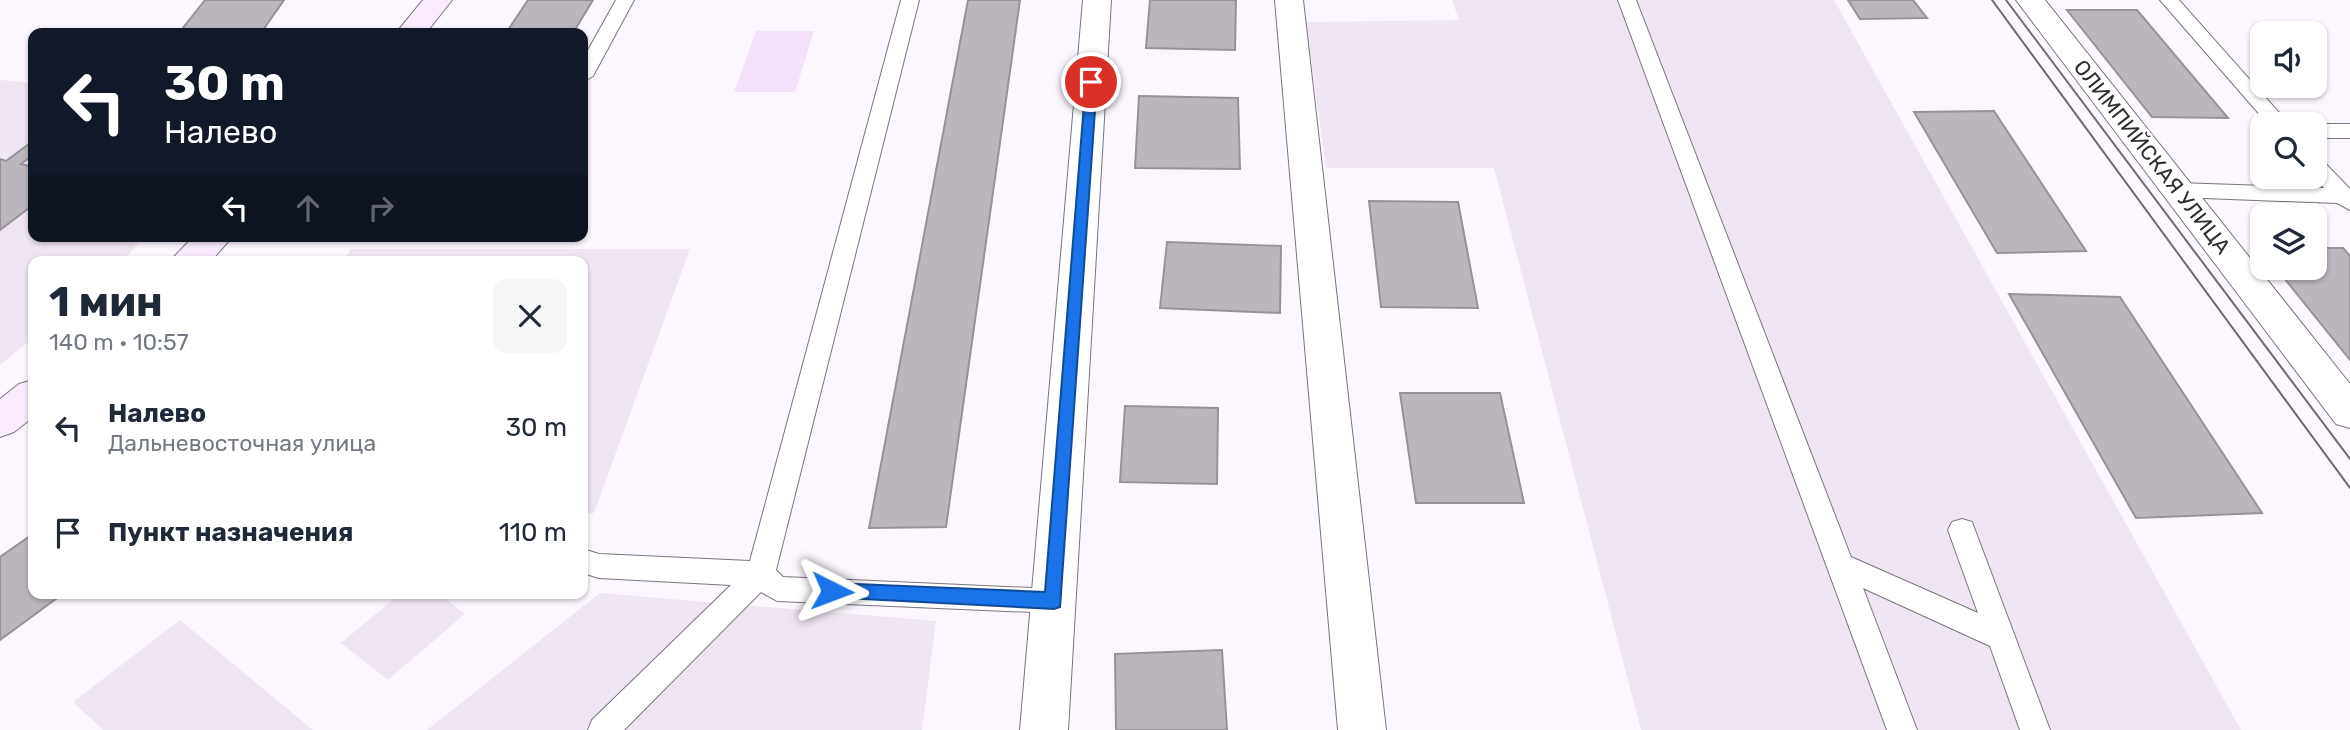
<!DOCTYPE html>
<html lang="ru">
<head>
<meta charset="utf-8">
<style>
  :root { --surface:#fff; --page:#f6f6f7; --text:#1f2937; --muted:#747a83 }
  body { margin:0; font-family:Rubik,sans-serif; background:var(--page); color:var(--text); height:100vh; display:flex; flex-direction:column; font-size:26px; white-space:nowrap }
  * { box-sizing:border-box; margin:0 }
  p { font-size:23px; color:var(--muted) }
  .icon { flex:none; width:38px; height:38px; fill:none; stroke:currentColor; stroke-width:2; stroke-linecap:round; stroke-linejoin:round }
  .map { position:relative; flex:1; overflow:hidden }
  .side { position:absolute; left:28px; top:256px; width:560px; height:343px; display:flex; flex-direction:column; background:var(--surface); border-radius:14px; box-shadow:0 2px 5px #0004 }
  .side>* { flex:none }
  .banner { position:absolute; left:28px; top:28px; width:560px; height:214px; border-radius:14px; box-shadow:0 2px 5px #0004; background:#111827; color:#fff; overflow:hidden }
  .fabs { position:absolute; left:2250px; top:21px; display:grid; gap:14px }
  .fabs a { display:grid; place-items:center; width:77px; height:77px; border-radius:14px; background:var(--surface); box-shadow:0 2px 5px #0004; font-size:35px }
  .pin { position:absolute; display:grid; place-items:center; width:60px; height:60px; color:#fff; margin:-30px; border:4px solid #fff; border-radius:50%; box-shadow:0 2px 7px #0007 }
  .me { position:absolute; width:77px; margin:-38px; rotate:93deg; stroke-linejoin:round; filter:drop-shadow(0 0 5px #0008) }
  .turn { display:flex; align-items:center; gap:24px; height:147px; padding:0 21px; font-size:32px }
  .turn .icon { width:91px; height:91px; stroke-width:2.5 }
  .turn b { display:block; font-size:49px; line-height:60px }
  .lanes { display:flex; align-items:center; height:66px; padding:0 21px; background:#0003; justify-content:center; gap:35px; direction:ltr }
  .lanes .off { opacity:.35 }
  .round { display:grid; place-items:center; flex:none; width:74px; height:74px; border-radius:14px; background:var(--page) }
  .head { display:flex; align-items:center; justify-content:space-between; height:119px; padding:0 21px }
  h1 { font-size:42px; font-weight:700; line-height:52px }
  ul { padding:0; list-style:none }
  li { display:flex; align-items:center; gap:21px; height:105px; padding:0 21px }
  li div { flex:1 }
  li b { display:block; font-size:26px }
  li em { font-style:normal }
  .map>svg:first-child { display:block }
  .built { fill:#f0e6f3 }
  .green { fill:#f3e2f9 }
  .building { fill:#bbb6bd; stroke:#979299; stroke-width:2 }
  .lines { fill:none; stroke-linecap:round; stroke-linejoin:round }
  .lane-casing { stroke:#7a757c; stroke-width:2 }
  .street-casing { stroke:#7a757c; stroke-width:2 }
  .secondary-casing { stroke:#7a757c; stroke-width:2 }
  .lane { fill:#fff; fill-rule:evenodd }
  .street { fill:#fff; fill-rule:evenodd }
  .secondary { fill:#faebfe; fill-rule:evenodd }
  .tram { stroke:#6f6b70; stroke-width:2 }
  .route { fill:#1a73e8; stroke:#114b97; stroke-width:2 }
  .labels { text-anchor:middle; stroke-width:5; stroke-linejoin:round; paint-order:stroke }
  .street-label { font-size:21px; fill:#2f2d30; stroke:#fff }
</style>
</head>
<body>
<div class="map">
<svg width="2350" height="730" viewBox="0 0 2350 730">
  <rect width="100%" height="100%" fill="#fcf6fe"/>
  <path class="built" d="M1452,0H1834L2241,730H1641L1494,168H1326L1306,22L1459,20Z
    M0,80L33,83V236H144L123,261H33V338L0,365Z
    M351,249H690L594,513H583V261H344Z
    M401,593H438L465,614L388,680L341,643Z
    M600,593L936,621L922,730H427Z
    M180,620L313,730H103L73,702Z"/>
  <path class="green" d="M756,31H814L795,92H734Z"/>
  <path class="building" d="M205,0H284L261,33H179Z
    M528,0H593L573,33H506Z
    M968,0H1020L946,527L869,528Z
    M1150,0H1236L1235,50L1146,48Z
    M1848,0H1913L1927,18L1860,19Z
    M2067,10H2137L2228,118L2152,117Z
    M1139,96L1238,98L1240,169L1135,168Z
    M1994,111L2086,251L1997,253L1914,112Z
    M33,141V155L21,164L33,167V205L0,230V159L6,161Z
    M1369,201L1458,202L1478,308L1381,307Z
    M1167,242L1281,246L1280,313L1160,308Z
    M2315,248H2343L2350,256V360L2276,268H2315Z
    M2009,294L2120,297L2262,513L2136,518Z
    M1400,393H1500L1524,503H1416Z
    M1125,406L1218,408L1217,484L1120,482Z
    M33,534V593H64L0,640V557Z
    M1222,650L1227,730H1116L1115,654Z"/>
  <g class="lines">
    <g class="lane-casing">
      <path id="lane" d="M616,0H634L593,76L583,82V59Z
        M901,0H919L776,570L783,577L1054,589L1064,592L1068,601L1064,610L1054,613L777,601L761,592L624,730H588L592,720L731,585L599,578L583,573V549L599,554L750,561Z
        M1618,0H1636L1851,557L1978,613L1948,530L1952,522L1962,519L1972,522L2050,730H2020L1990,646L1863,588L1917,730H1887Z
        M2160,0H2179L2289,124H2268Z
        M2315,124H2350V138H2315Z
        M2315,158L2322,160L2350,189V210L2337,203L2178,197L2170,195L2167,190L2170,185L2178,183L2324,188L2314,177Z"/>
    </g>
    <g class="street-casing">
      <path id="street" d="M1083,0H1111L1068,730H1020Z
        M1275,0H1303L1386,730H1338Z
        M2016,0H2045L2350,384V428L2336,424Z"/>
    </g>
    <g class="secondary-casing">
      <path id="secondary" d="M423,0H452L426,33H396Z
        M194,236H233L211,261H170Z
        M33,380V417L14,432L0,437V399L19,384Z"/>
    </g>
    <use href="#lane" class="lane"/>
    <use href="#street" class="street"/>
    <use href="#secondary" class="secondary"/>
    <path class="tram" d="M1992,0L2350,488
      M2006,0L2350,459"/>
  </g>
  <path class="route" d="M1086,79L1097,82L1060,607L1054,609L825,597L823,591L825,586L832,583L1045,592Z"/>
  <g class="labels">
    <g class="street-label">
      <text transform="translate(2152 157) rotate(52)" y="7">ОЛИМПИЙСКАЯ УЛИЦА</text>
    </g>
  </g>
</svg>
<div class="fabs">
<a><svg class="icon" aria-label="sound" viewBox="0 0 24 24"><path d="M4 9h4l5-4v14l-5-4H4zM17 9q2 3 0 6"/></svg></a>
<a><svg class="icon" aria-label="search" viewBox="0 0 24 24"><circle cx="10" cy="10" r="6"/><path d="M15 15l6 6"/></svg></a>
<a><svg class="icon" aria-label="layers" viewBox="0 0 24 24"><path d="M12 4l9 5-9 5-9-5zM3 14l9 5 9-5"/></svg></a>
</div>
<div class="pin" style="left:1091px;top:82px;background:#d93025"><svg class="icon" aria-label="arrive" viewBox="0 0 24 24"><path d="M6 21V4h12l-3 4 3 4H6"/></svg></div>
<svg class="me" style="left:832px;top:591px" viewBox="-20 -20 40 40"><path d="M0-17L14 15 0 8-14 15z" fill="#1a73e8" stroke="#fff" stroke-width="4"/></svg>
<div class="banner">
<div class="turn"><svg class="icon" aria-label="left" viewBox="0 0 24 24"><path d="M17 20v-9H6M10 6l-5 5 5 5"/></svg><div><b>30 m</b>Налево</div></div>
<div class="lanes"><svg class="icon" aria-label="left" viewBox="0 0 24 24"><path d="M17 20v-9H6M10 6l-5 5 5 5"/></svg><svg class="icon off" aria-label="ahead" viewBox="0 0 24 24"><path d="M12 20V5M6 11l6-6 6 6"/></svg><svg class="icon off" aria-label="right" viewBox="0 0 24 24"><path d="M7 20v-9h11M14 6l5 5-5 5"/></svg></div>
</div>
<section class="side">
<div class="head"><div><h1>1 мин</h1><p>140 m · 10:57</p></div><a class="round"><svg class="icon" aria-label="close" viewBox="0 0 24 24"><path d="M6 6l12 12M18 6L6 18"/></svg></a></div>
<ul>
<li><svg class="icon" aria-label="left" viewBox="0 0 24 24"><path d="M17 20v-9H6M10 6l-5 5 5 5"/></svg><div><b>Налево</b><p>Дальневосточная улица</p></div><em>30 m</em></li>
<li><svg class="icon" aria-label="arrive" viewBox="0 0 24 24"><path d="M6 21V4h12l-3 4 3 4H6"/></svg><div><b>Пункт назначения</b></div><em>110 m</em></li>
</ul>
</section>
</div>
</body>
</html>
